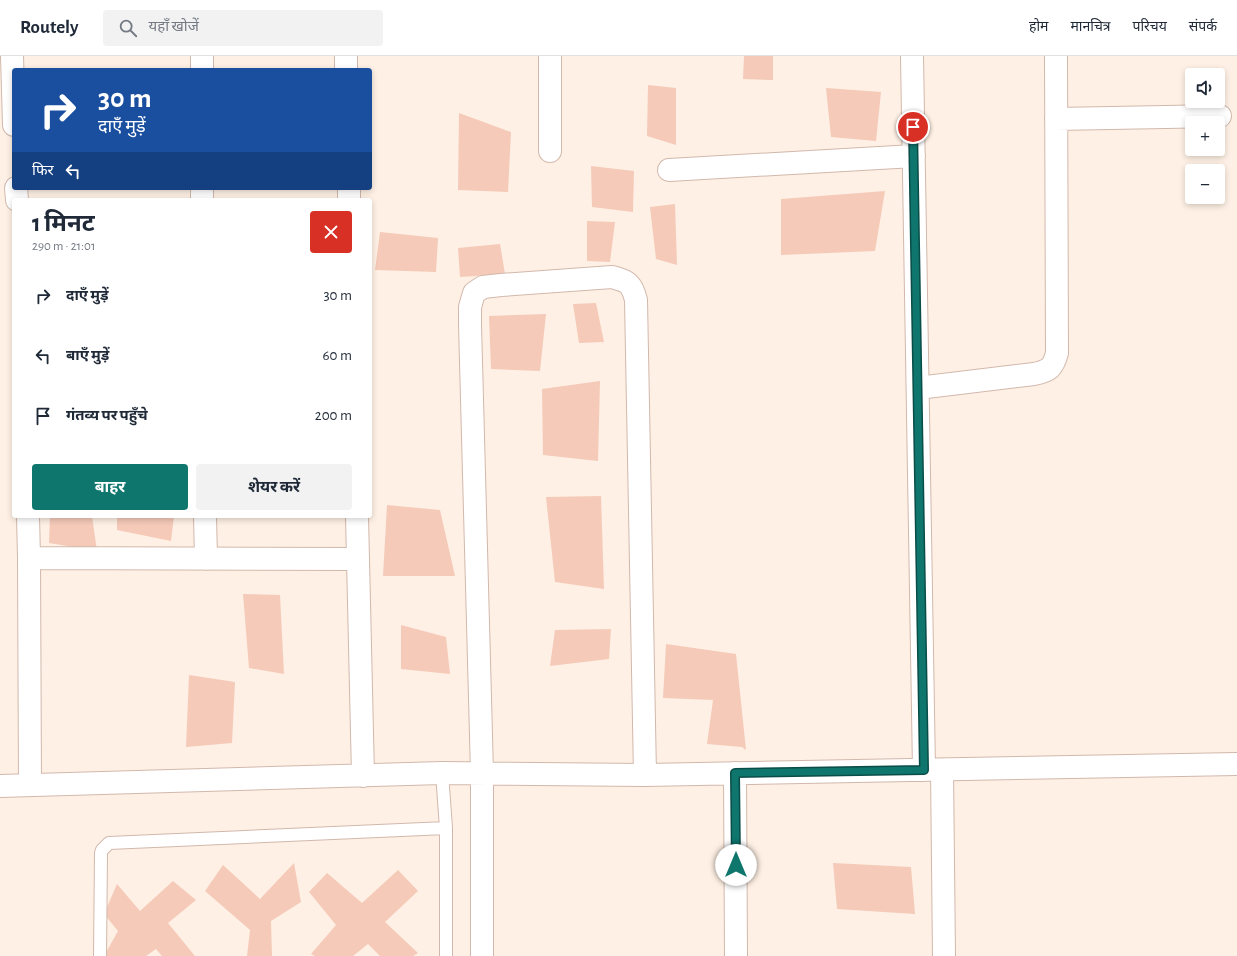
<!DOCTYPE html>
<html lang="hi">
<head>
<meta charset="utf-8">
<style>
  :root { --surface:#fff; --page:#f2f2f3; --text:#1f2937; --muted:#747a83; --line:#e0e1e3; --accent:#0f766e }
  body { margin:0; font-family:"Alegreya Sans","Noto Sans Devanagari",sans-serif; background:var(--page); color:var(--text); height:100vh; display:flex; flex-direction:column; font-size:15px; white-space:nowrap }
  * { box-sizing:border-box; margin:0 }
  p { font-size:13px; color:var(--muted) }
  .icon { flex:none; width:22px; height:22px; fill:none; stroke:currentColor; stroke-width:2; stroke-linecap:round; stroke-linejoin:round }
  .map { position:relative; flex:1; overflow:hidden }
  .panel { position:absolute; left:12px; top:142px; width:360px; height:320px; display:flex; flex-direction:column; background:var(--surface); border-radius:4px; box-shadow:0 2px 6px #0003 }
  .panel>* { flex:none }
  .guide { position:absolute; left:12px; top:12px; width:360px; height:122px; border-radius:4px; box-shadow:0 2px 6px #0003; background:#1a4fa0; color:#fff; overflow:hidden }
  .buttons { position:absolute; left:1185px; top:12px; display:grid; gap:8px }
  .buttons a { display:grid; place-items:center; width:40px; height:40px; border-radius:4px; background:var(--surface); box-shadow:0 2px 6px #0003; font-size:20px }
  .pin { position:absolute; display:grid; place-items:center; width:34px; height:34px; color:#fff; margin:-17px; border:2px solid #fff; border-radius:50%; box-shadow:0 1px 4px #0007 }
  .me { position:absolute; width:44px; margin:-22px; rotate:0deg; stroke-linejoin:round; filter:drop-shadow(0 0 3px #0008) }
  .turn { display:flex; align-items:center; gap:14px; height:84px; padding:0 20px; font-size:18px }
  .turn .icon { width:52px; height:52px; stroke-width:2.5 }
  .turn b { display:block; font-size:28px; line-height:34px }
  .then { display:flex; align-items:center; height:38px; padding:0 20px; background:#0003; gap:8px; font-size:15px }
  .round { display:grid; place-items:center; flex:none; width:42px; height:42px; border-radius:4px; background:var(--page) }
  .summary { display:flex; align-items:center; justify-content:space-between; height:68px; padding:0 20px }
  h1 { font-size:24px; font-weight:700; line-height:30px }
  .action { display:flex; gap:8px; margin-top:auto; padding:8px 20px }
  .action a { flex:1; height:46px; border-radius:4px; background:var(--accent); color:#fff; font-size:16px; font-weight:700; line-height:46px; text-align:center }
  .action a+a { background:var(--page); color:var(--text) }
  ul { padding:0; list-style:none }
  li { display:flex; align-items:center; gap:12px; height:60px; padding:0 20px }
  li div { flex:1 }
  li b { display:block; font-size:15px }
  li em { font-style:normal }
  header { display:flex; align-items:center; gap:24px; box-sizing:border-box; height:56px; padding:0 20px; background:var(--surface); border-bottom:1px solid var(--line) }
  header strong { font-size:19px }
  nav { display:flex; gap:22px; margin-inline-start:auto; font-size:14px }
  .search { width:280px; height:36px; background:var(--page); display:flex; align-items:center; gap:10px; box-sizing:border-box; padding:0 14px; border-radius:4px; color:var(--muted); font-size:15px }
  .map>svg:first-child { display:block }
  .building { fill:#f5cab9 }
  .lines { fill:none; stroke-linecap:round; stroke-linejoin:round }
  .lane-casing { stroke:#d2b8ac; stroke-width:14 }
  .street-casing { stroke:#d2b8ac; stroke-width:24 }
  .lane { stroke:#fff; stroke-width:12 }
  .street { stroke:#fff; stroke-width:22 }
  .route-casing { stroke:#0a4d48; stroke-width:10 }
  .route { stroke:#0f766e; stroke-width:7 }
</style>
</head>
<body>
<header>
<strong>Routely</strong>
<div class="search"><svg class="icon" aria-label="search" viewBox="0 0 24 24"><circle cx="10" cy="10" r="6"/><path d="M15 15l6 6"/></svg>यहाँ खोजें</div>
<nav><a>होम</a><a>मानचित्र</a><a>परिचय</a><a>संपर्क</a></nav>
</header>
<div class="map">
<svg width="1237" height="900" viewBox="0 0 1237 900">
  <rect width="100%" height="100%" fill="#fef0e4"/>
  <path class="building" d="M744,0H773V24L743,23Z
    M648,29L676,32V89L647,80Z
    M826,32L881,36L876,85L831,81Z
    M459,57L511,76L508,136L458,134Z
    M591,110L634,115L633,156L592,151Z
    M885,135L875,195L781,199V143Z
    M675,148L677,209L656,203L650,151Z
    M587,165L615,166L610,206L587,205Z
    M380,176L438,182L436,216L375,214Z
    M500,188L505,218L460,221L458,192Z
    M596,247L604,286L579,287L573,248Z
    M546,258L540,315L491,313L489,260Z
    M600,325L598,405L543,399L542,333Z
    M601,440L604,533L555,526L546,441Z
    M387,449L440,454L455,520H383Z
    M50,460H92L97,495L49,487Z
    M117,460H174L171,485L117,474Z
    M243,538L280,539L284,618L249,612Z
    M401,569L446,581L450,618L401,613Z
    M611,573L609,603L550,610L555,574Z
    M666,588L736,598L746,694L742,691L707,688L713,644L663,642Z
    M189,619L235,626L232,687L186,691Z
    M294,807L301,846L271,865L272,900H247L250,874L205,835L223,809L260,843Z
    M833,807L911,811L915,858L837,853Z
    M398,814L418,835L385,866L418,897L413,900H380L368,888L353,900H315L311,898L336,869L309,836L327,817L362,847Z
    M173,825L196,844L168,867L195,900H162L156,893L146,900H104L118,875L104,858L117,828L140,855Z"/>
  <g class="lines">
    <g class="lane-casing">
      <path id="lane" d="M442,717L446,772
        M100,900L101,797L102,794L109,787L446,772V900"/>
    </g>
    <g class="street-casing">
      <path id="street" d="M12,0L14,69
        M202,0V14
        M346,0V14
        M550,0V95
        M912,0L924,714
        M1056,63L1220,60
        M669,114L914,100
        M16,132L17,144
        M202,132V144
        M349,132V144
        M918,332L1034,318C1049,315 1053,312 1057,297L1056,0
        M28,460L29,502L358,503
        M205,460L206,503
        M357,460L363,720
        M29,502L30,729
        M942,714L944,900
        M735,717L736,900
        M0,730L442,717L645,719L1237,708
        M482,900V717L470,268V251L474,237L483,231L501,229L612,221C628,225 632,228 636,244L645,719"/>
    </g>
    <use href="#lane" class="lane"/>
    <use href="#street" class="street"/>
  </g>
  <g class="lines">
    <g class="route-casing">
      <path id="route" d="M736,809L735,717L924,714L913,71"/>
    </g>
    <use href="#route" class="route"/>
  </g>
</svg>
<div class="buttons">
<a><svg class="icon" aria-label="sound" viewBox="0 0 24 24"><path d="M4 9h4l5-4v14l-5-4H4zM17 9q2 3 0 6"/></svg></a>
<a>+</a>
<a>−</a>
</div>
<div class="pin" style="left:913px;top:71px;background:#d93025"><svg class="icon" aria-label="arrive" viewBox="0 0 24 24"><path d="M6 21V4h12l-3 4 3 4H6"/></svg></div>
<svg class="me" style="left:736px;top:809px" viewBox="-20 -20 40 40"><circle r="19" fill="#fff"/><path d="M0-13L10 11 0 6-10 11z" fill="#0f766e"/></svg>
<div class="guide">
<div class="turn"><svg class="icon" aria-label="right" viewBox="0 0 24 24"><path d="M7 20v-9h11M14 6l5 5-5 5"/></svg><div><b>30 m</b>दाएँ मुड़ें</div></div>
<div class="then">फिर<svg class="icon" aria-label="left" viewBox="0 0 24 24"><path d="M17 20v-9H6M10 6l-5 5 5 5"/></svg></div>
</div>
<section class="panel">
<div class="summary"><div><h1>1 मिनट</h1><p>290 m · 21:01</p></div><a class="round" style="background:#d93025;color:#fff"><svg class="icon" aria-label="close" viewBox="0 0 24 24"><path d="M6 6l12 12M18 6L6 18"/></svg></a></div>
<ul>
<li><svg class="icon" aria-label="right" viewBox="0 0 24 24"><path d="M7 20v-9h11M14 6l5 5-5 5"/></svg><div><b>दाएँ मुड़ें</b></div><em>30 m</em></li>
<li><svg class="icon" aria-label="left" viewBox="0 0 24 24"><path d="M17 20v-9H6M10 6l-5 5 5 5"/></svg><div><b>बाएँ मुड़ें</b></div><em>60 m</em></li>
<li><svg class="icon" aria-label="arrive" viewBox="0 0 24 24"><path d="M6 21V4h12l-3 4 3 4H6"/></svg><div><b>गंतव्य पर पहुँचे</b></div><em>200 m</em></li>
</ul>
<div class="action"><a>बाहर</a><a>शेयर करें</a></div>
</section>
</div>
</body>
</html>
